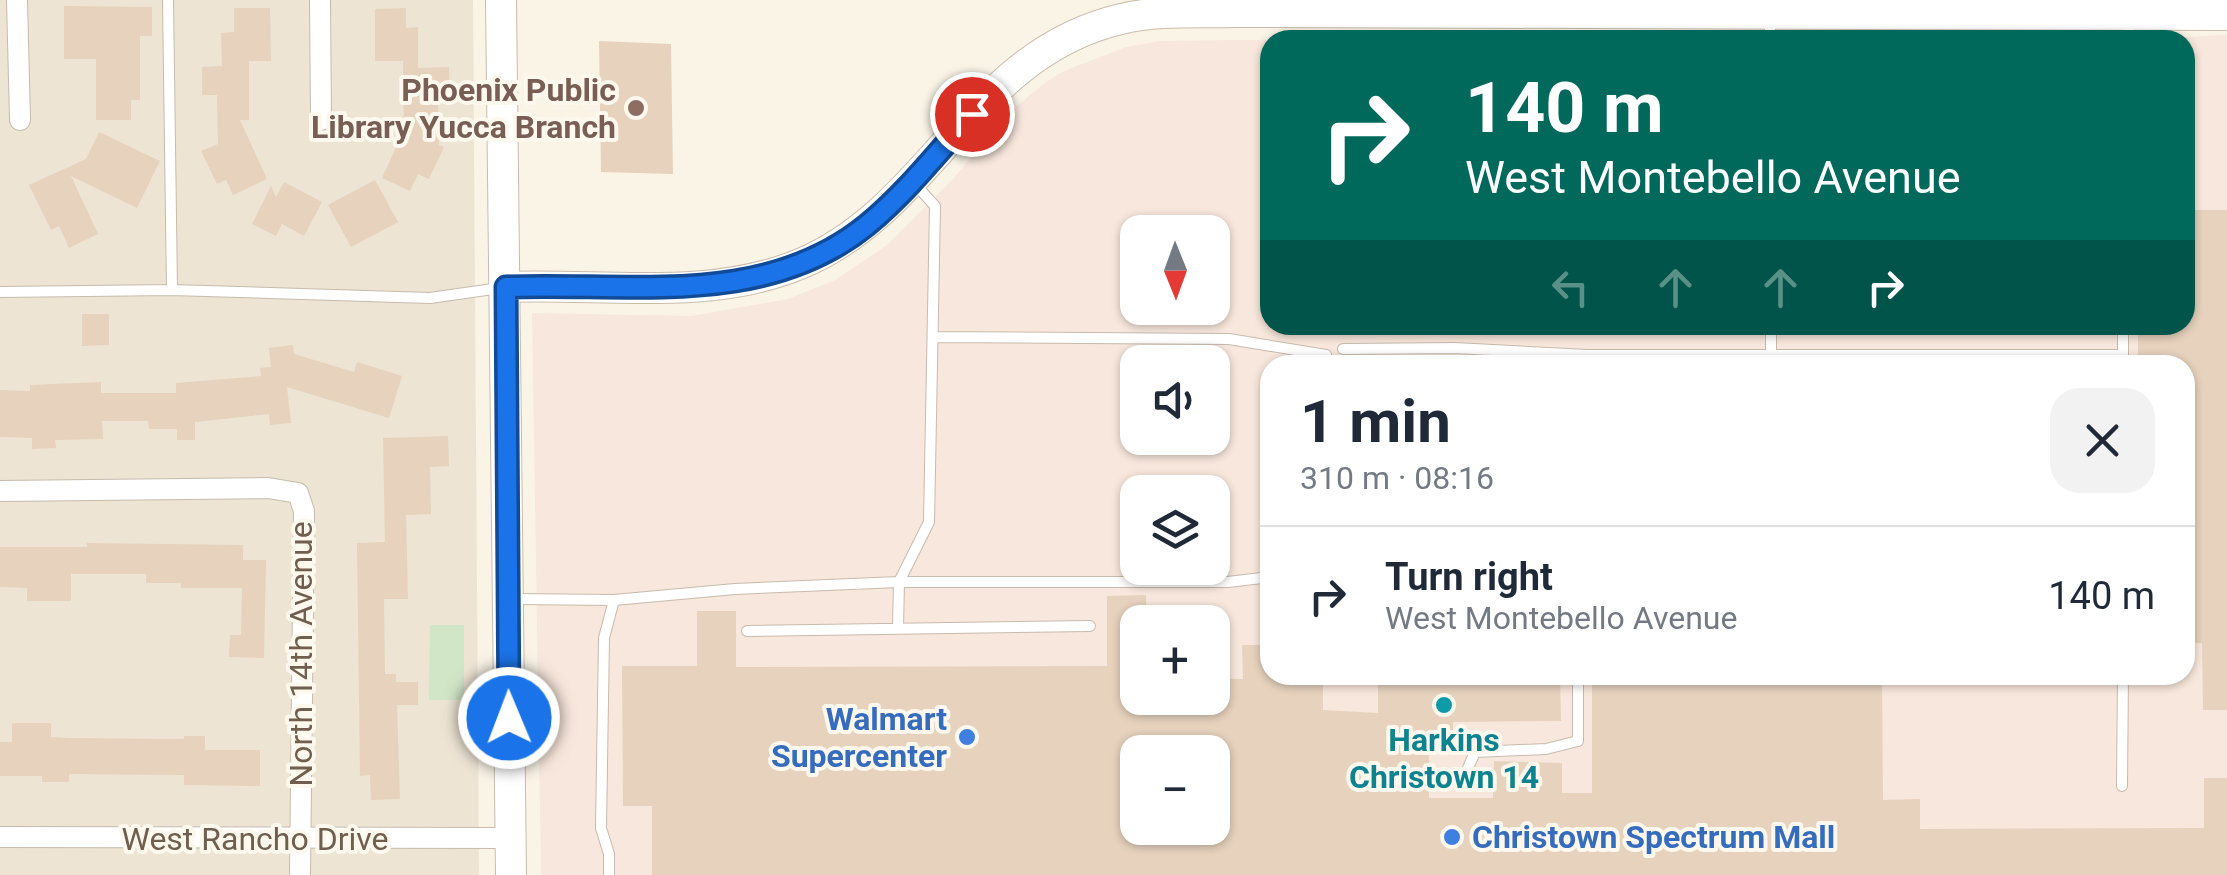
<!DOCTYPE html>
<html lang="en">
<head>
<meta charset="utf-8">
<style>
  :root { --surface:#fff; --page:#f2f2f3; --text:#1f2937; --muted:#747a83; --line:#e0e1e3 }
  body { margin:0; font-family:Roboto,sans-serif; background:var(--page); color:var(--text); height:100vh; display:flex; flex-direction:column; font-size:38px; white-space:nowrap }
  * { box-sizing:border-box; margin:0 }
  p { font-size:32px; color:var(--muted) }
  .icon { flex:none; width:55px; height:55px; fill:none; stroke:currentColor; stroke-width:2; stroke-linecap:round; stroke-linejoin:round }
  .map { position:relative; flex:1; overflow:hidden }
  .side { position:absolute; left:1260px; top:355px; width:935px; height:330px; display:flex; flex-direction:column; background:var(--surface); border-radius:30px; box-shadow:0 2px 8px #0004 }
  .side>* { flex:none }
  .top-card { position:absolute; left:1260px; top:30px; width:935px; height:305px; border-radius:30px; box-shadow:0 2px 8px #0004; background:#00695c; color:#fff; overflow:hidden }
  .needle { width:65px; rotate:179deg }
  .fabs { position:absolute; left:1120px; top:215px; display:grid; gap:20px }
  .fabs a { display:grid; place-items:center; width:110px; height:110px; border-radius:20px; background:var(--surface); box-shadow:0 2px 8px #0004; font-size:50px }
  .pin { position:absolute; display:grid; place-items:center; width:85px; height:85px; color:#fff; margin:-42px; border:5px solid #fff; border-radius:50%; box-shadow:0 2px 10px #0007 }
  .me { position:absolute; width:110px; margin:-55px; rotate:359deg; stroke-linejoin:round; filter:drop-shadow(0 0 8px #0008) }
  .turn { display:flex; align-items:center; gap:35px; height:210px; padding:0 40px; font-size:45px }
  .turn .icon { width:130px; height:130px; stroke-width:2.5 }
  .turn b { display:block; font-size:70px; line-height:85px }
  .lanes { display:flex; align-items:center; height:95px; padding:0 40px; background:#0003; justify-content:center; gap:50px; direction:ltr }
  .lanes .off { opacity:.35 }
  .round { display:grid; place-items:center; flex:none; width:105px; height:105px; border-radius:30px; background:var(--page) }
  .overview { display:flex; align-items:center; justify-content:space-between; height:170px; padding:0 40px }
  h1 { font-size:60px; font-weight:700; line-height:75px }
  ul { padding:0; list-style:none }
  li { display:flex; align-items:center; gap:30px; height:140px; padding:0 40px; border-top:2px solid var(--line) }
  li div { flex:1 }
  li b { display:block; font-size:38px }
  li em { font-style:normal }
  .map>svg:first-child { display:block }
  .residential { fill:#ede4d4 }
  .commercial { fill:#f8e7dc; fill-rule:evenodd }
  .green { fill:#d1e5c7 }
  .building { fill:#e6d2bd; fill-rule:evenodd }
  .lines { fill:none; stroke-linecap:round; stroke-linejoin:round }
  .lane-casing { stroke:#c7bbad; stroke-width:12 }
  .street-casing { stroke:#c7bbad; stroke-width:22 }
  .secondary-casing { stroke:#cabcab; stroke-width:32 }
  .lane { stroke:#fff; stroke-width:10 }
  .street { stroke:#fff; stroke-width:20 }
  .secondary { stroke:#fff; stroke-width:30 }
  .route-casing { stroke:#114b97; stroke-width:25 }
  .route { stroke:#1a73e8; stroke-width:18 }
  .education-dot { fill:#8d6e63; stroke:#fdf8ed; stroke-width:4 }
  .culture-dot { fill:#0f9aa8; stroke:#fdf8ed; stroke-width:4 }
  .shop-dot { fill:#3f7fe0; stroke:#fdf8ed; stroke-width:4 }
  .labels { text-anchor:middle; stroke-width:8; stroke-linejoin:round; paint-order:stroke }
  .education-label { font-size:32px; font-weight:bold; fill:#785e54; stroke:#fdf8ed; text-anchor:end }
  .street-label { font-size:32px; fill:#705e4f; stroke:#fdf8ed }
  .shop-label { font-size:32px; font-weight:bold; fill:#366cbe; stroke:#fdf8ed; text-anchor:end }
  .culture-label { font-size:32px; font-weight:bold; fill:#0d838f; stroke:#fdf8ed }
</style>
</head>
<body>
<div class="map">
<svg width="2227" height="875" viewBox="0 0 2227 875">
  <rect width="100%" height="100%" fill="#faf4e7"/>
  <path class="residential" d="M0,0H473L479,875H0Z"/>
  <path class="commercial" d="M2227,35V875H541L532,313L691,316L788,299L835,280L887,245L951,181L1012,110L1046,82L1064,71L1126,47L1160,41L1235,40H1599H1270V325H2185V40H2120ZM1138,232H1212V308H1138ZM1138,362H1212V438H1138ZM1270,365H2185V675H1270ZM1138,492H1212V568H1138ZM1138,622H1212V698H1138ZM1138,752H1212V828H1138Z"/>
  <path class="green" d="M430,625H464V700H429Z"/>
  <path class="building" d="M64,6L152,7V36H140V100H131V120H96V59H64Z
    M234,8H270L271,61H249V120H240L267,179L233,195L226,180L217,184L201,151L218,144L217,95H202V67L222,66L221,33L234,32Z
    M406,8V28L418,27V68L449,67L450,103L438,104L439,145L444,147L429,179L418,174L410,191L382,178L404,130L403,61H375V9Z
    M599,41L671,44L673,174L601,172Z
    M99,132L160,161L137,208L71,176L98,234L69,248L59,226L51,230L29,185L86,159Z
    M375,180L398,222L351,247L328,205Z
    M284,182L322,202L304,236L282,224L276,236L252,224L271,186L276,197Z
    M2192,210H2227V710H2203L2202,643H2189L2188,612H2185V365H2138V325H2185V271H2193Z
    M82,314H109V345L82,346Z
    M293,345L294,354L354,372L357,362L402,376L389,418L287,387L291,423L270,425L269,414L195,422V440H177V429H149L148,421H102L103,439L55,440L56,448L32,449V438L0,437V390L30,391V385L101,382V393H176V383L261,376L260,368L271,367L269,348Z
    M448,436L449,466L430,467L431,514L406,515L408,599H384L385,674H396V682H418V705H397L400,799L371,800L370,775L360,776L357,543L385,542L383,438Z
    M87,543L243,545V560H266L264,658L229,657L230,635H241L242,588H181V583H146V574H71V601H27V588L0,587V547H87Z
    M1146,595V622H1138V698H1212V679H1243L1242,645H1270V675H1323V710L1378,713V675H1560L1561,721L1453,722V745L1429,746V798H1493L1494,761L1562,763V793H1592V675H1882L1883,800L1920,799V829L2204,828V778H2227V875H652V806H623L622,666H697V611H736V667L1107,666V596ZM1138,752H1212V828H1138Z
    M12,723H51V737L69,738L184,739V736H205V750H260V786L184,785V775L69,774V782H42V776H0V742H12Z"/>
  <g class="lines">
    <g class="lane-casing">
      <path id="lane" d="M168,0L172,290
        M1770,16V40
        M2129,40L2130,16
        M0,292L172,290L430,298L500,288
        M1771,325V355
        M935,337L1229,339L1326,355V365
        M1343,349L1455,348L1587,355H2123
        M2123,365V325
        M514,599L614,600L735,589L899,582H1228L1270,577
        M898,628L899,582L929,522L935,206L915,184
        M747,631L1090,626
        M1465,775L1475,752L1546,749L1578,741V675
        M2122,786L2123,675
        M609,875V854L601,828L604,638L614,600"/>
    </g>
    <g class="street-casing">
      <path id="street" d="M17,0L20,120
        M320,0L321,120
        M0,491L268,488L298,493L304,511L300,875
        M0,837L510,838"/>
    </g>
    <g class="secondary-casing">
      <path id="secondary" d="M501,0L511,875
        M506,287C602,283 708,302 800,264C934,208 971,54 1121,19C1158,10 1198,13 1235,12L2227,15"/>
    </g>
    <use href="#lane" class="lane"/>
    <use href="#street" class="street"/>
    <use href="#secondary" class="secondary"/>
  </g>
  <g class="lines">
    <g class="route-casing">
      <path id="route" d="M509,718L506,287C628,282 764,309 867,225C906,193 939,151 972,114"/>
    </g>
    <use href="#route" class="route"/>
  </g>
  <circle class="education-dot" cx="636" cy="108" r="10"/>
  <circle class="culture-dot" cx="1444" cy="705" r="10"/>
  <g class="shop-dot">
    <circle cx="967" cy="737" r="10"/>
    <circle cx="1452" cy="837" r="10"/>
  </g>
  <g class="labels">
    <g class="education-label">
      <text x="616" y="101">Phoenix Public<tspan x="616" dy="37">Library Yucca Branch</tspan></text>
    </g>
    <g class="street-label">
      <text transform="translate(301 654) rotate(-90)" y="11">North 14th Avenue</text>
      <text x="255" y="850">West Rancho Drive</text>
    </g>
    <g class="shop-label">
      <text x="947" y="730">Walmart<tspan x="947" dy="37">Supercenter</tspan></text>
      <text x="1472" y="848" text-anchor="start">Christown Spectrum Mall</text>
    </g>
    <g class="culture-label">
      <text x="1444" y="751">Harkins<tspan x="1444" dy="37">Christown 14</tspan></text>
    </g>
  </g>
</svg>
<div class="fabs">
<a><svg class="needle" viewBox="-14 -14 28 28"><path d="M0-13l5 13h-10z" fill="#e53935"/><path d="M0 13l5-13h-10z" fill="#747a83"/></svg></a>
<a><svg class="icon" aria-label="sound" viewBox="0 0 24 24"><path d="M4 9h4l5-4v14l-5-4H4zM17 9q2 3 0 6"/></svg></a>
<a><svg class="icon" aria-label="layers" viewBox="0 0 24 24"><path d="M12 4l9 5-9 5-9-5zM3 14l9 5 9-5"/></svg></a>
<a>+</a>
<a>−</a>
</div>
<div class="pin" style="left:972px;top:114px;background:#d93025"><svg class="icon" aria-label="arrive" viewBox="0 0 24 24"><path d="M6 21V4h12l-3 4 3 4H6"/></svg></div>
<svg class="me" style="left:509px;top:718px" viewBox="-20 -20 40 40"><circle r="17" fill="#1a73e8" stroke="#fff" stroke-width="3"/><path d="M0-11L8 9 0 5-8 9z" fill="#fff"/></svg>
<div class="top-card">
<div class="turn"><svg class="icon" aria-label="right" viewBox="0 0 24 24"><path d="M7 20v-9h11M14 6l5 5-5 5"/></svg><div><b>140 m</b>West Montebello Avenue</div></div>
<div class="lanes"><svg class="icon off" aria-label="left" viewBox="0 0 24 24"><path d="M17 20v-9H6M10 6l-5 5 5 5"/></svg><svg class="icon off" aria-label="ahead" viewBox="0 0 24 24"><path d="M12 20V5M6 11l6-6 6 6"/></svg><svg class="icon off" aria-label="ahead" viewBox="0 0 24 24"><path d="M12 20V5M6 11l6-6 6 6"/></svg><svg class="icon" aria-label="right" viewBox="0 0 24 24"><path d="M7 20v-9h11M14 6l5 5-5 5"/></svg></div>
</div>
<section class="side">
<div class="overview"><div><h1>1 min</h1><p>310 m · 08:16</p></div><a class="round"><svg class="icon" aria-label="close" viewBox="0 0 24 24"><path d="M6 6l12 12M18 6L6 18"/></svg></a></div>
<ul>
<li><svg class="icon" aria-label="right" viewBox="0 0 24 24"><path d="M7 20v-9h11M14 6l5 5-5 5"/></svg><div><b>Turn right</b><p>West Montebello Avenue</p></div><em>140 m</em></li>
</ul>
</section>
</div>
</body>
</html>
